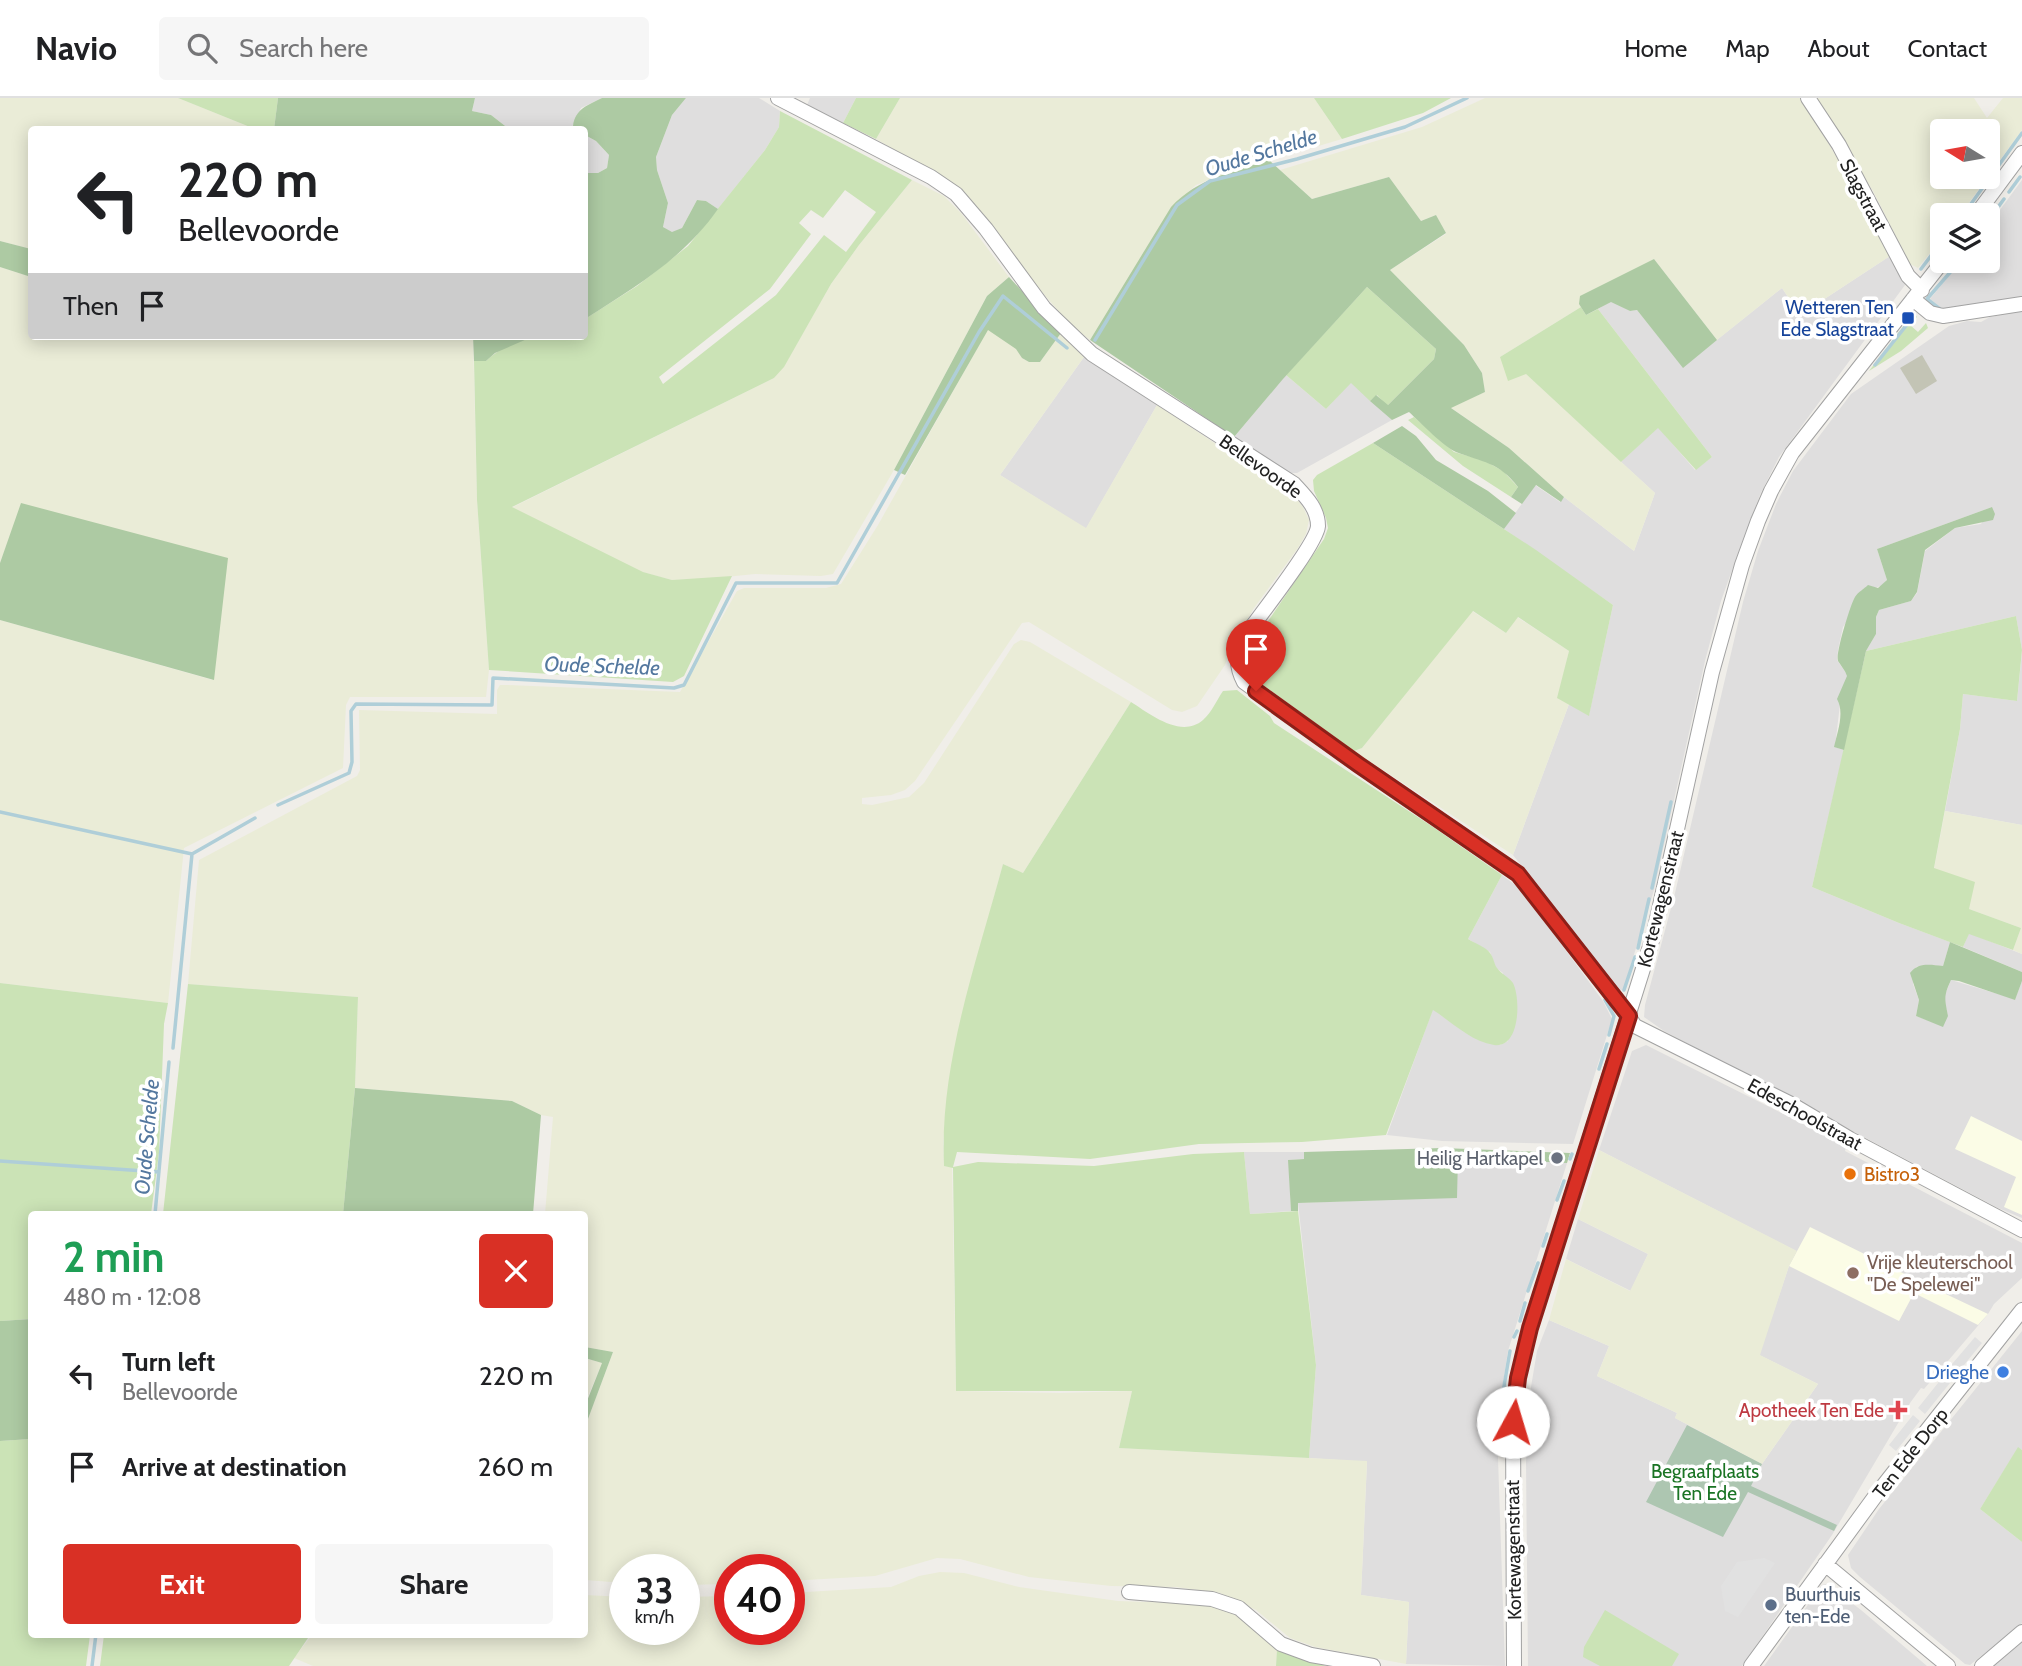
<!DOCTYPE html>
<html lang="en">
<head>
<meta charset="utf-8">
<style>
  :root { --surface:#fff; --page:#f6f6f6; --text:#202124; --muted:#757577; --line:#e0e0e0; --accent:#d93025 }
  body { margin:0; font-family:Cabin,sans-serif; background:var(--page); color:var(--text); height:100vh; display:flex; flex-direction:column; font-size:26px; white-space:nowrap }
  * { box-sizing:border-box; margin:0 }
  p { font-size:23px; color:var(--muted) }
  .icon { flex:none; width:38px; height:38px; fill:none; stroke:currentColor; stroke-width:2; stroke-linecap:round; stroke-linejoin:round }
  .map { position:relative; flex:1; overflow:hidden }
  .drawer { position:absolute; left:28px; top:1113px; width:560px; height:427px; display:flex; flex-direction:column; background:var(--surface); border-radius:7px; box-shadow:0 4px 18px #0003 }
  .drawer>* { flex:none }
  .hud { position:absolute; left:28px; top:28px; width:560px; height:214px; border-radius:7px; box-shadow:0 4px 18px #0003; background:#fff; color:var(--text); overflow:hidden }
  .needle { width:46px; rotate:281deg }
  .fabs { position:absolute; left:1930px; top:21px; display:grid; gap:14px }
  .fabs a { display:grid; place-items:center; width:70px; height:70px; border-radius:7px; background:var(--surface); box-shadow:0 4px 18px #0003; font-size:35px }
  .speed { position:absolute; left:609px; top:1456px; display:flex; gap:14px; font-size:35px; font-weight:700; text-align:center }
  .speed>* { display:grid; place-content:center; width:91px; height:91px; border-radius:50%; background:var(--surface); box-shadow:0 4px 18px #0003; line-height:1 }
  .speed small { font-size:18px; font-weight:400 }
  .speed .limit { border:10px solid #d22; background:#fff; color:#111 }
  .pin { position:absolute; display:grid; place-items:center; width:60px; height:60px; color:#fff; margin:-72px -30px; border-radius:50% 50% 50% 0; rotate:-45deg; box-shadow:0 0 7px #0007 }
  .pin .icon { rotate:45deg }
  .me { position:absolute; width:77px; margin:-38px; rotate:6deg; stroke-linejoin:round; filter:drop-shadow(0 0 5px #0008) }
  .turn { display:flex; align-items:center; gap:24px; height:147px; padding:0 35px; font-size:32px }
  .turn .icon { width:91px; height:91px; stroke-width:2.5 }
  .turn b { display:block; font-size:49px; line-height:60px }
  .then { display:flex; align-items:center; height:66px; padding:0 35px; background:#0003; gap:14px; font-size:26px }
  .round { display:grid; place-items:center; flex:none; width:74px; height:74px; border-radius:7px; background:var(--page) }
  .summary { display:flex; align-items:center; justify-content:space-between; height:119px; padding:0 35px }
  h1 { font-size:42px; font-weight:800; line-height:52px; color:#1e9e55 }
  .action { display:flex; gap:14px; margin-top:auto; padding:14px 35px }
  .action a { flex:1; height:80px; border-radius:7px; background:var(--accent); color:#fff; font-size:28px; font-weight:800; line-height:80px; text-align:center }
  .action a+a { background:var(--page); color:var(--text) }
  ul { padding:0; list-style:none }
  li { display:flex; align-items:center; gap:21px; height:91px; padding:0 35px }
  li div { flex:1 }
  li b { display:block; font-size:26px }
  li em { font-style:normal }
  header { display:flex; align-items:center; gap:42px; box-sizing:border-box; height:98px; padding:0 35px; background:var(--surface); border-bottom:2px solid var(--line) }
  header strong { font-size:33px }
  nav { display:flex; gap:38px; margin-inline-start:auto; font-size:24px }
  .search { width:490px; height:63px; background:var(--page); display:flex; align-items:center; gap:18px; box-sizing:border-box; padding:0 24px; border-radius:7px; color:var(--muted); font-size:26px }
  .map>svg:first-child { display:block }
  .residential { fill:#dfdede }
  .education { fill:#fbfce6 }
  .construction { fill:#c3c4b5 }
  .farmland { fill:#eaecd7; fill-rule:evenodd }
  .grass { fill:#cbe3b6; fill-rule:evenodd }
  .forest { fill:#adcaa3 }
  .cemetery { fill:#adc6b1 }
  .parking { fill:#e1e1e1 }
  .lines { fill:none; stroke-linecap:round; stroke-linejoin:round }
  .stream { stroke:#afced8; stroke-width:3.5 }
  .minor-casing { stroke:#a2a2a2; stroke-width:16 }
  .minor { stroke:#fff; stroke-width:14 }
  .route-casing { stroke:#8d1f18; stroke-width:18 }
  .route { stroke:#d93025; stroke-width:12 }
  .transit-dot { fill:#1a4fb4; stroke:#fff; stroke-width:2.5 }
  .worship-dot { fill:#6b7280; stroke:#fff; stroke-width:2.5 }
  .food-dot { fill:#e8710a; stroke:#fff; stroke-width:2.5 }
  .education-dot { fill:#8d6e63; stroke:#fff; stroke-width:2.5 }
  .shop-dot { fill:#3f7fe0; stroke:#fff; stroke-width:2.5 }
  .health-dot { fill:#e0444e; stroke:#fff; stroke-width:2.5 }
  .service-dot { fill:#5c6f8a; stroke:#fff; stroke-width:2.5 }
  .labels { text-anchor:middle; stroke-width:7; stroke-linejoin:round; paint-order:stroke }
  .street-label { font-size:19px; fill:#212121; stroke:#fff }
  .transit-label { font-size:19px; fill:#164399; stroke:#fff; text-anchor:end }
  .worship-label { font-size:19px; fill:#5b616d; stroke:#fff; text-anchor:end }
  .food-label { font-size:19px; fill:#c56008; stroke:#fff; text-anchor:start }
  .education-label { font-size:19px; fill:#785e54; stroke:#fff; text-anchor:start }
  .shop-label { font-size:19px; fill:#366cbe; stroke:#fff; text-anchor:end }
  .health-label { font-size:19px; fill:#be3a42; stroke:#fff; text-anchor:end }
  .park-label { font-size:19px; fill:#1a7424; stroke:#fff }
  .service-label { font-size:19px; fill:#4e5e75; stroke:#fff; text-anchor:start }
  .water-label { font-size:21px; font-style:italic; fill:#54789f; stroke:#fff }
</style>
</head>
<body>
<header>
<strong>Navio</strong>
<div class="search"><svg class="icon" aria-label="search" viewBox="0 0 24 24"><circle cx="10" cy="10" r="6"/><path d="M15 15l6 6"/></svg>Search here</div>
<nav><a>Home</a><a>Map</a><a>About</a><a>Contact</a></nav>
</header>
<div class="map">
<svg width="2022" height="1568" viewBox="0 0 2022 1568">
  <rect width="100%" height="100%" fill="#f0eee9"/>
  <path class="residential" d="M475,0H602L581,10L573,28L577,31H509L491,17L472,13Z
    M686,0H759L780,13L779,29L765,52L718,111L706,103L697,102L682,130L672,135L663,129L668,105L657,72L656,59L672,17Z
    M810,0H856L843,25L807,7Z
    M585,37L596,43L609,57L607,70L598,75H585Z
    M2022,82V200L1948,211L1940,209L1930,201L1961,163H1988V128Z
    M1890,158L1905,187L1779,359L1760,397L1740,450L1721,503L1705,563L1654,792L1623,892H1619L1513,757L1569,606L1589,617L1613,507L1504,431L1535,387L1560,404L1564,399L1634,453L1655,395L1621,364L1658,329L1695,372L1712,359L1598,211L1611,203L1630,213L1637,212L1683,269L1782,190L1800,217Z
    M2022,213V552L2016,518L1866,553L1876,536V519L1879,512L1911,503L1917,495L1925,453L1955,430L1981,426L1992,409L1877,451L1887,482L1883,487L1875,490L1850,519L1843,529L1838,552L1837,562L1848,578L1840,606L1835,649L1844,652L1812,789L1899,825L1950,844L1943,868L1924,867L1916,869L1913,886L1919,902L1916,918L1943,928L1947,912L1943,906L1944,899L1951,882L2015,901L2022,883V1120L1998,1110L1664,933L1644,919L1645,907L1675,795L1743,504L1758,453L1776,406L1793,373L1851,296L1949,228L1967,223L1981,224L1990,219Z
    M1084,259L1157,307L1086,431L1000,377Z
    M1286,277L1326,311L1351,284L1392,322L1297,375H1289L1234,339Z
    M2022,554V727L1945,713L1960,631L1963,596L2017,603Z
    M1502,777L1518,789L1551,832L1603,903L1612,921L1573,1046L1442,1043L1387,1037L1433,911L1479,942L1500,947L1508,943L1503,875L1496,870L1490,854L1468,841Z
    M1969,835L2022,856V874L1963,849Z
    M1646,947L1827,1038L1846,1049L1845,1053L2022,1145V1180L1994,1206L1988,1216L1924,1291L1921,1290L1910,1305L1832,1437L1742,1568H1528L1526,1365L1529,1301L1537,1253L1549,1222L1609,1248L1597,1278L1677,1315L1675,1320L1762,1366L1818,1286L1759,1257L1789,1168L1796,1153L1599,1052L1632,953Z
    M1244,1054H1304L1305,1061L1289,1062L1291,1113L1250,1116Z
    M1457,1059L1567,1065L1508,1253L1499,1310L1497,1330L1505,1568L1406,1566L1409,1504L1361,1497L1367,1364L1309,1360L1316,1267L1298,1105L1457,1099Z
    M1578,1121L1648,1156L1631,1193L1566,1161Z
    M2022,1233V1352L2018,1350L1980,1411L2022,1444V1525L1970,1567L1965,1566L1860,1479L1851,1470L1848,1457L1879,1411Z
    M1827,1486L1861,1512L1927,1568H1764L1822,1487Z
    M2022,1540V1568H1989Z"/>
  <path class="education" d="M1971,1018L2022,1043V1117L2004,1109L2016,1079L1955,1051Z
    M1810,1129L1931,1189L1988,1216L1978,1227L1914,1195L1899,1223L1789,1168Z"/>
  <path class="construction" d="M1922,257L1937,283L1916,296L1900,270Z"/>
  <path class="farmland" d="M0,0H178L255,31L32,32L31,151L0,143Z
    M900,0H1314L1342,41L1221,77L1196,87L1171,109L1090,242L1071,227L1047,200L956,88L876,41Z
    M1485,0H1801L1854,88L1890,158L1800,217L1782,190L1717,242L1654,161L1579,206L1581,209L1500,259L1525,275L1655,395L1634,453L1564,399L1509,350L1450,309L1485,294L1482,275L1464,247L1390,172L1446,136L1436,117L1421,123L1389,79L1312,101L1280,72L1422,29Z
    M1815,0H1974L1987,20L2003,0H2022V32L1960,117H1942V140L1918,170L1910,166L1873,93ZM1942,33H1988V79H1942Z
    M912,82L944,98L961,115L1009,179L987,198L894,372L833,476L821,478L755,476L705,481L672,482L642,474L511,410L774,280L784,268L831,186L859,147Z
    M0,169L31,179L32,238H473L477,402L489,572L486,599H350L346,607L343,670L184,750L168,905L0,885V522L213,582L22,406L0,465Z
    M988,231L1017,251L1022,260L1029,264H1040L1061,235L1084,259L1000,377L1086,430L1157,307L1293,397L1303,409L1309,422L1306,436L1298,450L1254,510L1232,548L1225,567L1197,608L1182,614L1172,612L1029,524L1022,525L915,683L905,692L891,697L862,700V706L872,707L909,699L924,685L1014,546L1021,542L1030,544L1131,604L1023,775L1003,766L962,917L948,992L943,1045L944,1068L952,1069L956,1293L1060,1295L1132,1293L1119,1350L1367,1363L1361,1497L1409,1504L1406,1566L1315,1549L1290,1540L1256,1512L1220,1495L1176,1489L1111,1488L1029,1479L960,1461L937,1460L875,1478L789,1483V1472H730V1486L684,1487V1472H625V1485L585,1482V1329L613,1254L585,1249L584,1116H545L553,1019L541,1017L512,1003L355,990L358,899L188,886L199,762L357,678L360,672L359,612L497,616V592L500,587H507L680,594L737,493L744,490H826L841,486L878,427Z
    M1472,513L1506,535L1517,519L1569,553L1558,600L1569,606L1513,757L1354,653L1362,650Z
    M1945,713L2022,727V856L2013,852L2021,830L1969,811L1934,771Z
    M1599,1052L1797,1153L1789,1168L1760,1257L1818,1286L1762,1366L1675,1320L1677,1315L1597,1278L1609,1248L1549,1222L1566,1161L1630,1193L1648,1156L1578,1121Z
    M585,1260L602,1265L584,1308L585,1273Z
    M940,1474L964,1475L1019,1489L1118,1503L1211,1506L1237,1517L1277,1551L1276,1568H313L294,1560L312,1537L584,1536L585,1497L625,1499V1531H684V1499L730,1498V1531H789V1495L891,1489L919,1478Z"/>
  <path class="grass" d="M178,0H278L274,31H255Z
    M856,0H900L876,41L843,25Z
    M1314,0H1451L1423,15L1342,41Z
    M780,13L912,82L859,147L831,186L784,269L774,280L512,409L643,474L672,482L732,478L684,578L673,584L489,572L477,402L474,263H486C517,235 546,238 584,238L585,221L637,188L688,148L765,52L779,29ZM845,92L876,114L846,154L824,137L776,197L663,286L659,279L770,191L811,136L799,125L811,112L823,120Z
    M1367,189L1436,251L1434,261L1387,308L1377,297L1370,303L1351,285L1326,311L1286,277Z
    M1581,209L1586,217L1598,211L1712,359L1696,372L1658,330L1621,364L1526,276L1508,283L1500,259Z
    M1914,214L1917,219L1910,227L1918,234L1926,225L1928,230L1901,253L1869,273Z
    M1414,319L1454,354L1483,362L1503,373L1518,389L1511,399L1463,368L1408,322Z
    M1373,345L1536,452L1613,507L1589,618L1557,600L1569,553L1518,519L1506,535L1473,513L1362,650L1354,653L1252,579C1244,569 1245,562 1249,551L1324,441L1328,430L1326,420L1314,393L1313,382L1317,377Z
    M2016,518L2022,552L2017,603L1963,596L1960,631L1934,770L1975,784L1969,811L2021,830L2013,852L1969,836L1963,849L1899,825L1812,789L1866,553Z
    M1237,592L1270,618L1274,625L1433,729L1502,777L1468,841C1474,845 1486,849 1490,855C1494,860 1494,866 1497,870C1501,876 1509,879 1513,885C1521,901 1520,951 1494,947C1470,943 1452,924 1433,912L1386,1037L1302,1044L1199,1046L1090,1061L957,1054L953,1069L978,1064L1094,1068L1193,1056L1244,1054L1250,1116L1298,1113L1316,1267L1309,1360L1119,1350L1132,1293H956L953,1070L944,1068C939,966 977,863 1003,766L1023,775L1131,604C1150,616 1181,641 1203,622C1212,614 1216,603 1223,593Z
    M0,885L168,905L164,926L159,1055L151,1116H32L31,1221L0,1223Z
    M188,886L358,899L355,990L343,1116H163Z
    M31,1341L32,1536L90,1537L86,1568H0V1343Z
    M2018,1349L2022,1352V1444L1980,1411Z
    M1605,1512L1679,1556L1672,1568H1600L1583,1559L1584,1549Z
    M302,1536L308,1540L289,1568H100L104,1537Z
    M1277,1551L1326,1568H1276Z"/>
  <path class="forest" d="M278,0H475L472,13L491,17L509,31H274Z
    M602,0H686L672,17L656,59L657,72L668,105L663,129L672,134L682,130L697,102L706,103L718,111C684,160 634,190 585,221V75H598L607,70L609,57L596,43L585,37L584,32L577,31L573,28C575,11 588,7 602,0Z
    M1269,62L1312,101L1389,79L1421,123L1436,117L1446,135L1390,172L1464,247L1482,275L1485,294L1451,310L1509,350L1564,399L1561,404L1536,387L1522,406L1511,399L1518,389C1499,364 1482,364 1456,354C1444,349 1420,324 1409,314L1392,322L1370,303L1376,297L1388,307L1434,261L1436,251L1367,189L1283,281L1234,339L1090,242L1171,109C1198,80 1232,74 1269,62Z
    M0,143L31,151V179L0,169Z
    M1654,161L1717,242L1683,270L1637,212L1630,213L1611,204L1586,217L1579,206L1580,198Z
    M1009,179L1061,235L1040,264H1029L1022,260L1016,251L988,232L905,377L894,372L987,198Z
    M473,238H534L495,255L486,263H474Z
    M1402,328L1416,338L1436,362L1488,393L1516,415L1504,431L1373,345Z
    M21,405L228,460L214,582L0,522V465Z
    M1992,409L1995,416L1993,422L1955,430L1925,452L1917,494L1911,503L1879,512L1876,519V536L1866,553L1844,652L1834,649C1837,635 1845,615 1837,601L1847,578C1845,572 1841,568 1838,563C1835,556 1851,505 1855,499C1858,494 1864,491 1868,487L1878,490L1887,482L1877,451Z
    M1950,844L2022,874V883L2015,902L1959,883L1951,882C1943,899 1945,901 1948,918L1943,929L1916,918L1919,902L1910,875C1919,864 1930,867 1943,868Z
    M355,990L512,1003L541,1017L533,1116H343Z
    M1442,1050L1570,1055L1567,1065L1458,1059L1457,1100L1298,1105V1113H1291L1288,1062L1304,1061V1054Z
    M31,1221V1341L0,1343V1223Z
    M585,1249L613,1254L585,1329V1308L602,1265L585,1260Z"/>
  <path class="cemetery" d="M1687,1327L1762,1366L1751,1388L1837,1427L1834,1433L1748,1394L1723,1439L1646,1404Z"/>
  <path class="parking" d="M1975,1239L1982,1245L1955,1278L1947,1272Z
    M1942,1280L1950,1285L1925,1316L1918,1310Z
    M1913,1317L1920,1323L1896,1353L1889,1347Z
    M1764,1460L1775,1465L1738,1519L1725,1513L1721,1488L1737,1464Z"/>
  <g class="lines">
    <path class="stream" d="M2009,94L2020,79
      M1963,117L2022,35
      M1988,123L2004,101
      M1921,171L1942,143
      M1940,211L1927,201L1953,171
      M1095,242L1177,107L1210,83L1297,61L1405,29L1467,0
      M1875,267L1909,224
      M278,707L349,675L352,664L351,613L356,606L492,607L493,580L674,590L684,587L736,485H837L979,234L1003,198L1067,250
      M0,714L192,756
      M1652,790L1671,704
      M1638,850L1649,801
      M1624,892L1635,859
      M1605,902L1614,918L1609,937
      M173,950L192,756L255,720
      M1599,971L1607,946
      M1570,1061L1572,1056
      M0,1063L159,1074
      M1557,1102L1564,1083
      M155,1116L169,964
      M1543,1148L1547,1136
      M1528,1193L1538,1165
      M1520,1223L1525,1205
      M1514,1239L1517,1233
      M1503,1294L1510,1253
      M1501,1316L1502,1306
      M1499,1348L1500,1329
      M92,1568L96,1536"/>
    <g class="minor-casing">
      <path id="minor" d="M778,0L931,79L956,96L986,131L1044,210L1092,256L1294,386C1305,398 1318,410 1318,428C1317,445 1261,516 1248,534C1239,554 1233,563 1244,584L1359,667L1518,776L1618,903L1635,928L1791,1006L1850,1041L2022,1132
        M1808,0L1839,47L1908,178L1922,192
        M1976,117L2022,55
        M1913,201L1930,215L1943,218L2022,206
        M1825,1466L1948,1568
        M1129,1494L1212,1501L1239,1510L1281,1546L1311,1557L1373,1568
        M1514,1568L1513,1318L1518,1280L1530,1230L1653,839L1712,574L1742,467L1758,423L1771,393L1792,355L1943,163
        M1751,1568L1879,1393L2022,1212
        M1982,1568L2022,1534"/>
    </g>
    <use href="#minor" class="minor"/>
  </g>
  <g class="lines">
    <g class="route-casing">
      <path id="route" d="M1256,593L1359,667L1518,776L1629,918L1530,1230L1518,1280L1513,1324"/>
    </g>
    <use href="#route" class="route"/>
  </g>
  <rect class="transit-dot" x="1901" y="213" width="14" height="14" rx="3.5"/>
  <circle class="worship-dot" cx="1557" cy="1060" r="7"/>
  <circle class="food-dot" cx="1850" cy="1076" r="7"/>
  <circle class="education-dot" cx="1853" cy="1175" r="7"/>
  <circle class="shop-dot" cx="2003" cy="1274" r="7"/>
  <path class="health-dot" d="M1894.5 1301.5h7v7h7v7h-7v7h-7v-7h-7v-7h7z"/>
  <circle class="service-dot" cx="1771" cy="1507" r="7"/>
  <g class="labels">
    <g class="street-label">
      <text transform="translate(1864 97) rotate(62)" y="7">Slagstraat</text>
      <text transform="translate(1261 368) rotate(35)" y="7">Bellevoorde</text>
      <text transform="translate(1660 801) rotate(-76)" y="7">Kortewagenstraat</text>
      <text transform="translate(1805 1016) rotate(29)" y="7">Edeschoolstraat</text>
      <text transform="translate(1910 1355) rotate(-52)" y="7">Ten Ede Dorp</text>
      <text transform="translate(1513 1452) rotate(-91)" y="7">Kortewagenstraat</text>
    </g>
    <g class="transit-label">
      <text x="1894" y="216">Wetteren Ten<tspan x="1894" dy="22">Ede Slagstraat</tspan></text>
    </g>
    <g class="worship-label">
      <text x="1543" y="1067">Heilig Hartkapel</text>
    </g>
    <g class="food-label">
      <text x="1864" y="1083">Bistro3</text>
    </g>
    <g class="education-label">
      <text x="1867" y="1171">Vrije kleuterschool<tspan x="1867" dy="22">"De Spelewei"</tspan></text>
    </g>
    <g class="shop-label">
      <text x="1989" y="1281">Drieghe</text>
    </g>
    <g class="health-label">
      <text x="1884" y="1319">Apotheek Ten Ede</text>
    </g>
    <g class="park-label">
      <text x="1705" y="1380">Begraafplaats<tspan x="1705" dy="22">Ten Ede</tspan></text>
    </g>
    <g class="service-label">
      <text x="1785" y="1503">Buurthuis<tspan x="1785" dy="22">ten-Ede</tspan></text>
    </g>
    <g class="water-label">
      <text transform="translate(1261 55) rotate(-17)" y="7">Oude Schelde</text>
      <text transform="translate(602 568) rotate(2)" y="7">Oude Schelde</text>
      <text transform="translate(147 1039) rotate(-85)" y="7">Oude Schelde</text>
    </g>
  </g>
</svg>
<div class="fabs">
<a><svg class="needle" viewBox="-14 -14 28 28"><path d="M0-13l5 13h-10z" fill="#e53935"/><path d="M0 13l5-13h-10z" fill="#757577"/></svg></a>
<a><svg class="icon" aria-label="layers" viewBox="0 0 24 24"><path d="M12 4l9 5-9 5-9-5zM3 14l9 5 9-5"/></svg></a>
</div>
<div class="speed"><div>33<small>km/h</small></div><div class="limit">40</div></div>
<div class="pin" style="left:1256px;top:593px;background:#d93025"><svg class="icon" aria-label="arrive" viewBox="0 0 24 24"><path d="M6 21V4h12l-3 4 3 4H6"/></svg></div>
<svg class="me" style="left:1513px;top:1324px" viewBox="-20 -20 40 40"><circle r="19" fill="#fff"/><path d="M0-13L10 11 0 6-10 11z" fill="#d93025"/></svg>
<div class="hud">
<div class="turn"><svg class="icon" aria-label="left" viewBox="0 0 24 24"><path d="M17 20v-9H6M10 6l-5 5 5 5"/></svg><div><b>220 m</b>Bellevoorde</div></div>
<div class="then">Then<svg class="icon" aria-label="arrive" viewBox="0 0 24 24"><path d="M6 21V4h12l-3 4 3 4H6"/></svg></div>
</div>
<section class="drawer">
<div class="summary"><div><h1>2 min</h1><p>480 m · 12:08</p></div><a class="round" style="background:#d93025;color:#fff"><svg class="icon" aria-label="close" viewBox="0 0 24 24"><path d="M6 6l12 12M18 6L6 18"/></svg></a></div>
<ul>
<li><svg class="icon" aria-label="left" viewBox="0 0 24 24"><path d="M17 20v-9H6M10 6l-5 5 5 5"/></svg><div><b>Turn left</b><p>Bellevoorde</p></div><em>220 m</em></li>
<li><svg class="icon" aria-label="arrive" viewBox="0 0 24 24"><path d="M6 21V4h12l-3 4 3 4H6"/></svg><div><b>Arrive at destination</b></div><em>260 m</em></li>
</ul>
<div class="action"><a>Exit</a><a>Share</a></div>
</section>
</div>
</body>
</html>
